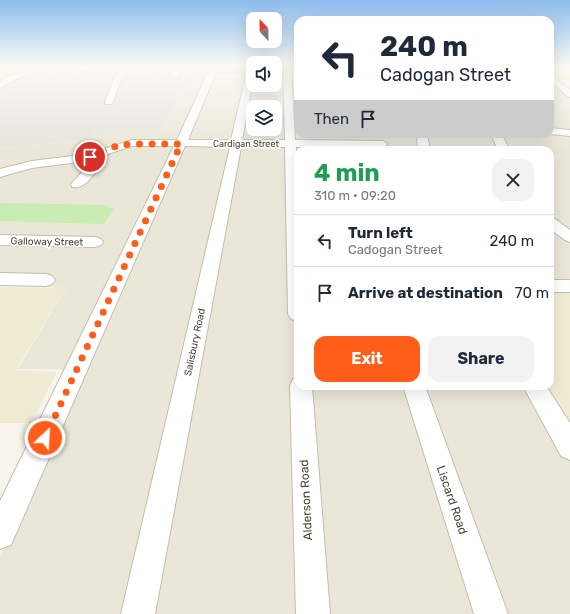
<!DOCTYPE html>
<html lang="en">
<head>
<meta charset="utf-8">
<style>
  :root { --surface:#fff; --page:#f2f2f3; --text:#1f2937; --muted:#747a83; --line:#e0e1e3; --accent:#ff5d19 }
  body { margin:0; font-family:Rubik,sans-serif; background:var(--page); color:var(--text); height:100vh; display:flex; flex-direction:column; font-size:15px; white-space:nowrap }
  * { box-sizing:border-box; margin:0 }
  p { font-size:13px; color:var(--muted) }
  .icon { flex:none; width:22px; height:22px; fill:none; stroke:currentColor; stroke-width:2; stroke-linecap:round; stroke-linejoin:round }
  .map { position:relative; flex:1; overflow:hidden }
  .drawer { position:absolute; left:294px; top:146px; width:260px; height:244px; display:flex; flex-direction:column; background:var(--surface); border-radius:12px; box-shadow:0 4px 16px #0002 }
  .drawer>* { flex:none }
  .guide { position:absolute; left:294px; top:16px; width:260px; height:122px; border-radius:12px; box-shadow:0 4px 16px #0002; background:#fff; color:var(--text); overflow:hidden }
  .needle { width:26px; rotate:338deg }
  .buttons { position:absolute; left:246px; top:12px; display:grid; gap:8px }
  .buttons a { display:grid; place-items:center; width:36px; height:36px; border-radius:8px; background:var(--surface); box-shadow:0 4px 16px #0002; font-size:20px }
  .pin { position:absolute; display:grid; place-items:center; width:34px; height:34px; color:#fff; margin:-17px; border:2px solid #fff; border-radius:50%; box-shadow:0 1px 4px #0007 }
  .me { position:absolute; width:44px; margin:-22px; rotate:25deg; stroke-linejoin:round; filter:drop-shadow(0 0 3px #0008) }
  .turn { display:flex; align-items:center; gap:14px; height:84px; padding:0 20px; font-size:18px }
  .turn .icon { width:52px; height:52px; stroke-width:2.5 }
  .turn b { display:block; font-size:28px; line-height:34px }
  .then { display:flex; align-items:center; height:38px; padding:0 20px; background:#0003; gap:8px; font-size:15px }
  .round { display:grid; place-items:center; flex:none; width:42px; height:42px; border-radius:12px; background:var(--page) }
  .headline { display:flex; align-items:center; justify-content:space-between; height:68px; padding:0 20px }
  h1 { font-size:24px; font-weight:700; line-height:30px; color:#1e9e55 }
  .cta { display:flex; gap:8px; margin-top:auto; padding:8px 20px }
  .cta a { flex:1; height:46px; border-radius:12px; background:var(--accent); color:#fff; font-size:16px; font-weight:700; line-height:46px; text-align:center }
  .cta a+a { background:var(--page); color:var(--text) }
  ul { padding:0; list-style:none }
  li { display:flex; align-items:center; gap:12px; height:52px; padding:0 20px; border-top:1px solid var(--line) }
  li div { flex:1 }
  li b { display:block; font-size:15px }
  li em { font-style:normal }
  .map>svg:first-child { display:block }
  .residential { fill:#eae7d8; fill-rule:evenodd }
  .industrial { fill:#e6e3dc }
  .education { fill:#f0ecd4 }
  .green { fill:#c9ecb2 }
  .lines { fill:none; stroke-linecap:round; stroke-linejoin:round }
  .minor-casing { stroke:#c2beac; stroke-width:2 }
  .major-casing { stroke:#ebd763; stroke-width:2 }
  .minor { fill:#fff; fill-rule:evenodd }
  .major { fill:#fff19b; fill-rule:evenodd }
  .rail-casing { stroke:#999; stroke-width:2 }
  .rail { stroke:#fff; stroke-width:1.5; stroke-dasharray:4; stroke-linecap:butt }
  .major-bridge-casing { stroke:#ebd763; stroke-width:10; stroke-linecap:butt }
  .major-bridge { stroke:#fff19b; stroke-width:9 }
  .route { stroke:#ff5d19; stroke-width:7; stroke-dasharray:0 12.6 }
  .labels { text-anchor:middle; stroke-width:3.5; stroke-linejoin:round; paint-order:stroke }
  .far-street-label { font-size:9px; fill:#4b4638; stroke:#fff }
  .street-label { font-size:10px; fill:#4b4638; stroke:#fff }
  .near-street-label { font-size:12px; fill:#4b4638; stroke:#fff }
</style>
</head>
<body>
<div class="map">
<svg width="570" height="614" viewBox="0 0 570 614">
  <rect width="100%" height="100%" fill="#f6f4eb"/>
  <path class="residential" d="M192,70H209L208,77H253V85H275V77H290V72H298V134H550V86L570,85V614H0V556L84,370L18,369L66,288L41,287L50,277L0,276V148L89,139L90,133L129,129L192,76H188ZM253,107H275V129H253ZM298,150H550V386H298Z"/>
  <path class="industrial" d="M173,70L169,75L193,76L160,129L119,130L91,133L89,139L0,148V81L24,71Z"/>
  <path class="education" d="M0,287L66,288L16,370L57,372L31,423H0Z
    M550,293H570V429L543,386H550Z"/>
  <path class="green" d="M0,203L108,205L107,208H114L104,224L0,221Z"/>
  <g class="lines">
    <g class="minor-casing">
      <path id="minor" d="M32,67H35L39,69L8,83L0,88V82L2,79Z
        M122,67H125L129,69L121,79L113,102L112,104H106L105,102L114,79Z
        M175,67H178L182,69L178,77H175L171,75Z
        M210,68H216L217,70L188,140H231L247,71L251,69H253V80L242,140H285L283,71L287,69L291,71L295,140L383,141L388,144L383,147H296L298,176V321L291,319L288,314L285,147H241L155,614H121L230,147L185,146L11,545L0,549V501L174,146H132L96,158L99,164C96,174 84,190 72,187L71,184L85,169L87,164L86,161L32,168L0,177V169L32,161L88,154L132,140H177Z
        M550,74L570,90V97L567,96L550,80Z
        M550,128L570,130V136L550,134Z
        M417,134H427L430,150H418Z
        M491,134H501L510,150H498Z
        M550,218L555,219L570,230V242L565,240L550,229Z
        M0,235L95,237L101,239L103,242L101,245L95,247L0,245Z
        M0,273L46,274L52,276L55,280L52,284L46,286L0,285Z
        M550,280H570V292H550Z
        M298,377V386H312L330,614H296L290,386L293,379Z
        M403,386H425L508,614H474Z
        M523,386H546L570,423V460L561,456Z"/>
    </g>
    <g class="major-casing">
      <path id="major" d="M51,67L253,69V73L54,71L50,69Z
        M275,69H298V73H275Z
        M550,72H570V78H550Z"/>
    </g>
    <use href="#minor" class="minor"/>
    <use href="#major" class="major"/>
    <g class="rail-casing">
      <path id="rail" d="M0,72L37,66"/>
    </g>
    <use href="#rail" class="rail"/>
    <g class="major-bridge-casing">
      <path id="major-bridge" d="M0,70L54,69"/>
    </g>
    <use href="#major-bridge" class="major-bridge"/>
  </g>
  <linearGradient id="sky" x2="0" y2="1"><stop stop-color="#8dbced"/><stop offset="0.43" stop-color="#fbfaf6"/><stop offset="1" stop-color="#fbfaf6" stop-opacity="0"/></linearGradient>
  <rect width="570" height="152" fill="url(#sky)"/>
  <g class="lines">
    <path class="route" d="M45,438L181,144H132L119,145L90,157"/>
  </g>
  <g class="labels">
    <g class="far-street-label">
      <text x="246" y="147">Cardigan Street</text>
    </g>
    <g class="street-label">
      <text transform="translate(47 241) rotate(1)" y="4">Galloway Street</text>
      <text transform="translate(194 342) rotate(-78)" y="4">Salisbury Road</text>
    </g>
    <g class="near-street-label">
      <text transform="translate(306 500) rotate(-93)" y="4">Alderson Road</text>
      <text transform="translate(452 500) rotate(71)" y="4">Liscard Road</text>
    </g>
  </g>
</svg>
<div class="buttons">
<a><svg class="needle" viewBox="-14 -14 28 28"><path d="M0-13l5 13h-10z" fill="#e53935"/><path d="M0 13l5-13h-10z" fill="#747a83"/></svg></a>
<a><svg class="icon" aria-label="sound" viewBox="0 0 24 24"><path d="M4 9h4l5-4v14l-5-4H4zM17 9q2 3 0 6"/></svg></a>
<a><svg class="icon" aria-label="layers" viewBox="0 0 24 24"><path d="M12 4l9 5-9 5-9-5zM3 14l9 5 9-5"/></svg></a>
</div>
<div class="pin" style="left:90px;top:157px;background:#d93025"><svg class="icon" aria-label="arrive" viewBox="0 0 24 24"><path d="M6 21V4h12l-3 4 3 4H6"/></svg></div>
<svg class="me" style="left:45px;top:438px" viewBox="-20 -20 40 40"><circle r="17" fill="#ff5d19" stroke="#fff" stroke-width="3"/><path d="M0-11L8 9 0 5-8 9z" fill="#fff"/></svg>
<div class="guide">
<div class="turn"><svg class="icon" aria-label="left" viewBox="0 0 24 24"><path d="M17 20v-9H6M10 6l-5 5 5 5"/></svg><div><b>240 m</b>Cadogan Street</div></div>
<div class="then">Then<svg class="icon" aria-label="arrive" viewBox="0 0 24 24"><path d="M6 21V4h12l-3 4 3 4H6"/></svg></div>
</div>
<section class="drawer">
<div class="headline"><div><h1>4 min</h1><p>310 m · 09:20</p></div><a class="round"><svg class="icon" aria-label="close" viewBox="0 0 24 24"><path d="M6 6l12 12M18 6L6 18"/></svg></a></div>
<ul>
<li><svg class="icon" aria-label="left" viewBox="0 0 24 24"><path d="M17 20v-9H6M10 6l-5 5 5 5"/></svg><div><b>Turn left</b><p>Cadogan Street</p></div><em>240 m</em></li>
<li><svg class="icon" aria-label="arrive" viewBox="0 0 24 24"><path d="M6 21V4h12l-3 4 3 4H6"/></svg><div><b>Arrive at destination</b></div><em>70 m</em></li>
</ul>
<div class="cta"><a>Exit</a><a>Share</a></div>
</section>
</div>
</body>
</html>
